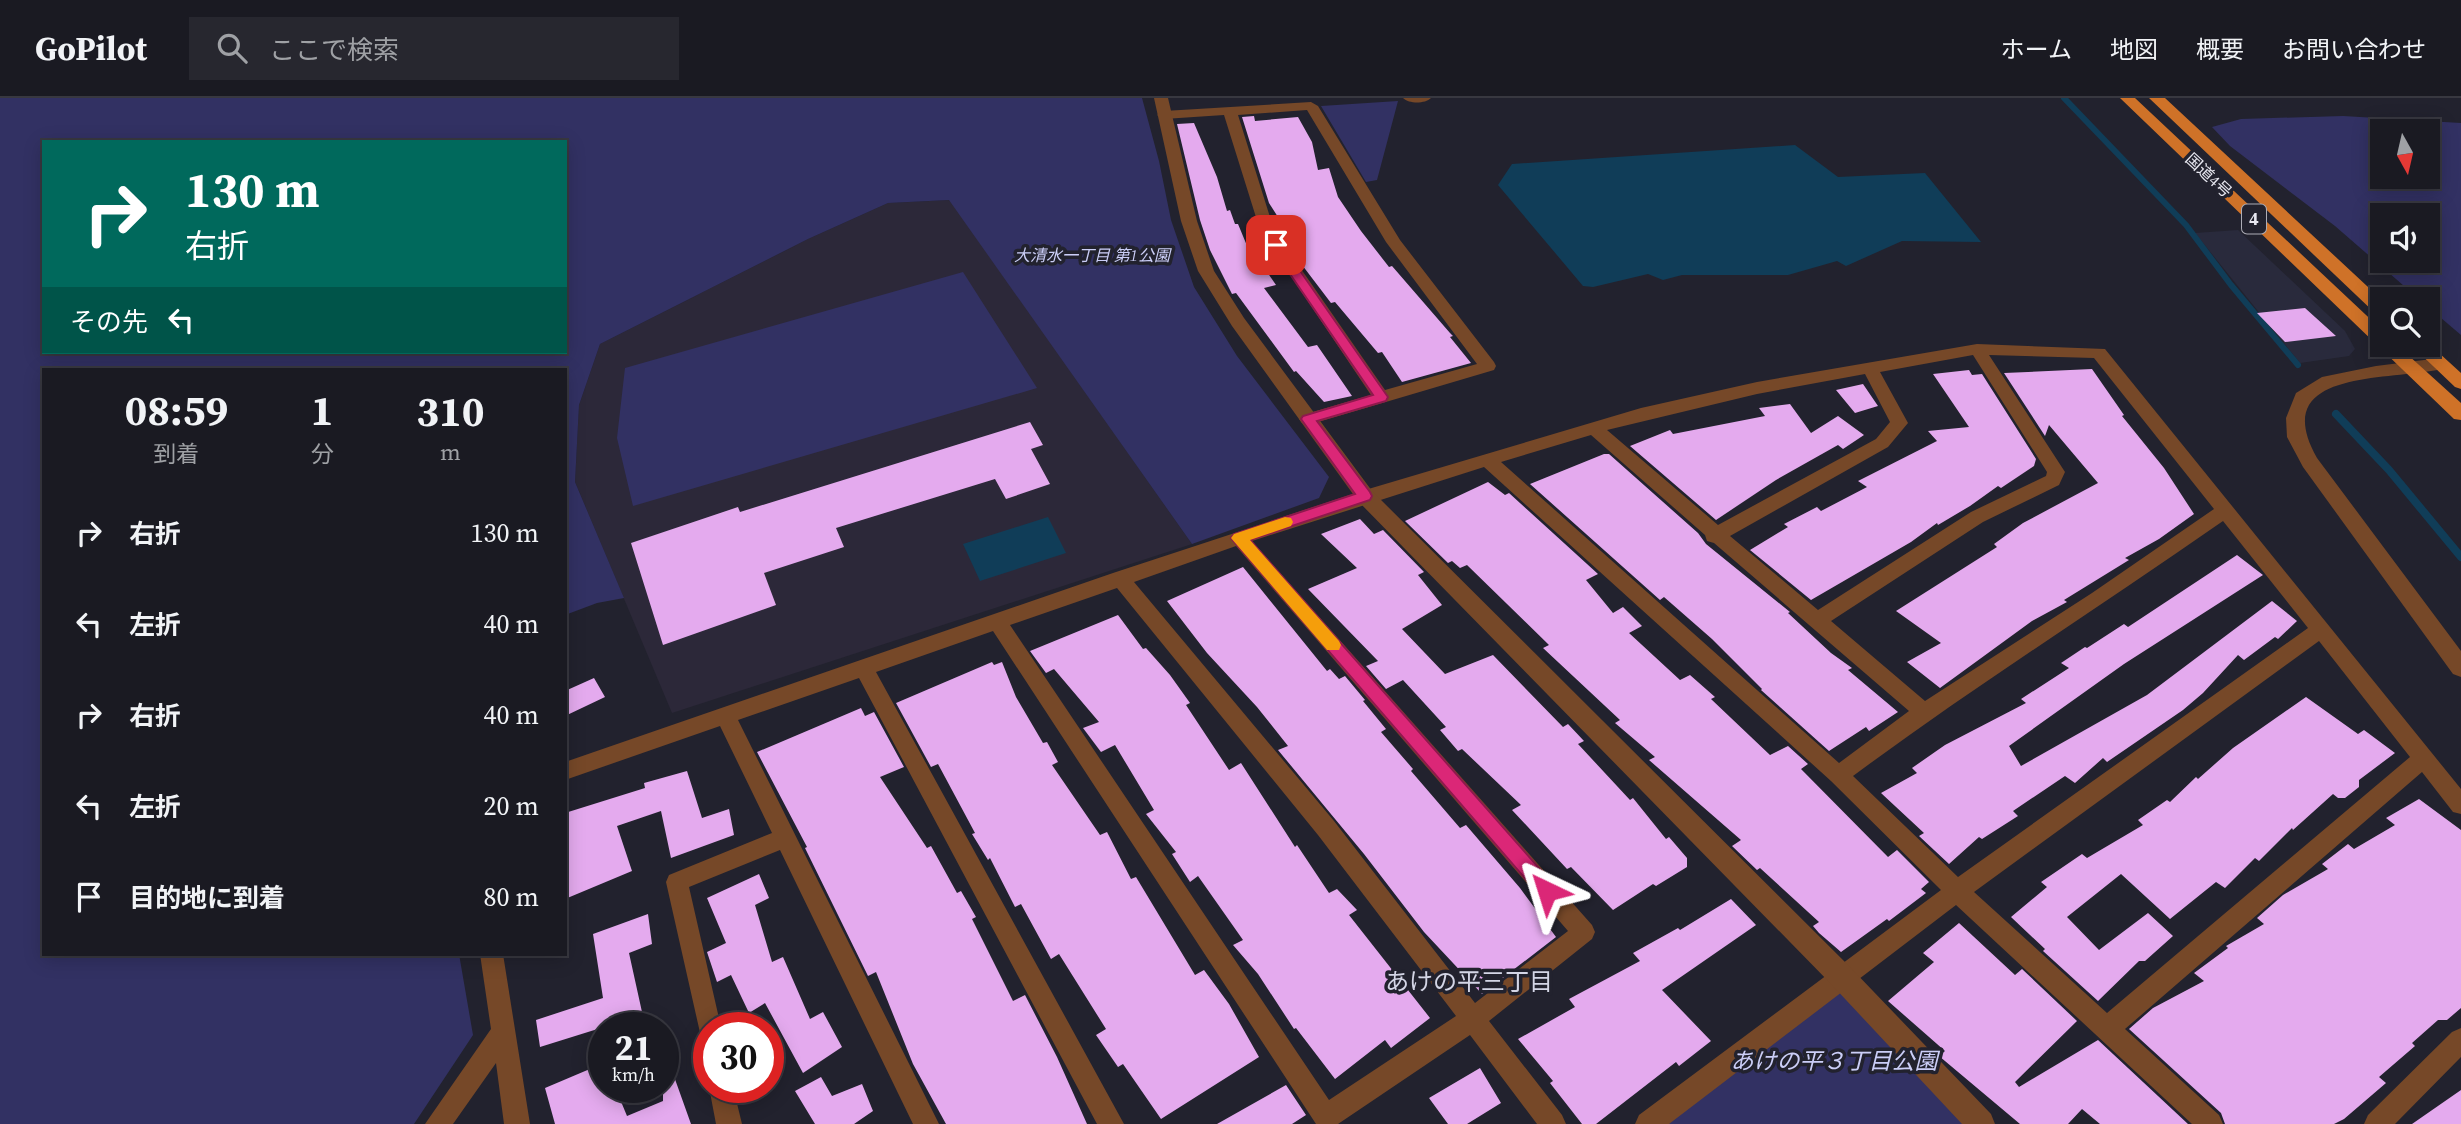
<!DOCTYPE html>
<html lang="ja">
<head>
<meta charset="utf-8">
<style>
  :root { --surface:#1a1a22; --page:#27272f; --text:#f1f3f6; --muted:#9fa1a5; --line:#383840 }
  body { margin:0; font-family:"Source Serif 4","Noto Sans JP",serif; background:var(--page); color:var(--text); height:100vh; display:flex; flex-direction:column; font-size:26px; white-space:nowrap }
  * { box-sizing:border-box; margin:0 }
  p { font-size:23px; color:var(--muted) }
  .icon { flex:none; width:38px; height:38px; fill:none; stroke:currentColor; stroke-width:2; stroke-linecap:round; stroke-linejoin:round }
  .map { position:relative; flex:1; overflow:hidden }
  .panel { position:absolute; left:42px; top:270px; width:525px; height:588px; display:flex; flex-direction:column; background:var(--surface); border-radius:0px; box-shadow:0 4px 18px #0003,0 0 0 2px var(--line) }
  .panel>* { flex:none }
  .banner { position:absolute; left:42px; top:42px; width:525px; height:214px; border-radius:0px; box-shadow:0 4px 18px #0003,0 0 0 2px var(--line); background:#00695c; color:#fff; overflow:hidden }
  .needle { width:46px; rotate:172deg }
  .fabs { position:absolute; left:2370px; top:21px; display:grid; gap:14px }
  .fabs a { display:grid; place-items:center; width:70px; height:70px; border-radius:0px; background:var(--surface); box-shadow:0 4px 18px #0003,0 0 0 2px var(--line); font-size:35px }
  .speed { position:absolute; left:588px; top:914px; display:flex; gap:14px; font-size:35px; font-weight:700; text-align:center }
  .speed>* { display:grid; place-content:center; width:91px; height:91px; border-radius:50%; background:var(--surface); box-shadow:0 4px 18px #0003,0 0 0 2px var(--line); line-height:1 }
  .speed small { font-size:18px; font-weight:400 }
  .speed .limit { border:10px solid #d22; background:#fff; color:#111 }
  .pin { position:absolute; display:grid; place-items:center; width:60px; height:60px; color:#fff; margin:-30px; border-radius:14px; box-shadow:0 4px 10px #0006 }
  .me { position:absolute; width:77px; margin:-38px; rotate:319deg; stroke-linejoin:round; filter:drop-shadow(0 0 5px #0008) }
  .turn { display:flex; align-items:center; gap:24px; height:147px; padding:0 28px; font-size:32px }
  .turn .icon { width:91px; height:91px; stroke-width:2.5 }
  .turn b { display:block; font-size:49px; line-height:60px }
  .then { display:flex; align-items:center; height:66px; padding:0 28px; background:#0003; gap:14px; font-size:26px }
  .eta { display:flex; justify-content:space-evenly; align-items:center; height:119px; text-align:center }
  .eta b { font-size:42px; font-weight:700; line-height:49px }
  ul { padding:0; list-style:none }
  li { display:flex; align-items:center; gap:21px; height:91px; padding:0 28px }
  li div { flex:1 }
  li b { display:block; font-size:26px }
  li em { font-style:normal }
  header { display:flex; align-items:center; gap:42px; box-sizing:border-box; height:98px; padding:0 35px; background:var(--surface); border-bottom:2px solid var(--line) }
  header strong { font-size:33px }
  nav { display:flex; gap:38px; margin-inline-start:auto; font-size:24px }
  .search { width:490px; height:63px; background:var(--page); display:flex; align-items:center; gap:18px; box-sizing:border-box; padding:0 24px; border-radius:0px; color:var(--muted); font-size:26px }
  .map>svg:first-child { display:block }
  .built { fill:#292a3c }
  .education { fill:#2c2839 }
  .green { fill:#323163; fill-rule:evenodd }
  .water { fill:#103d58 }
  .lines { fill:none; stroke-linecap:round; stroke-linejoin:round }
  .stream-far1 { stroke:#103d58; stroke-width:6 }
  .stream { stroke:#103d58; stroke-width:8 }
  .building { fill:#e4aaee }
  .minor { fill:#764828; fill-rule:evenodd }
  .tertiary { fill:#764828; fill-rule:evenodd }
  .trunk { fill:#cf7228; fill-rule:evenodd }
  .route { fill:#db2777; stroke:#8e194d; stroke-width:2 }
  .slow { fill:#f59e0b }
  .labels { text-anchor:middle; stroke-width:7; stroke-linejoin:round; paint-order:stroke }
  .far-street-label { font-size:16px; fill:#e8e8f1; stroke:#22222e }
  .far-park-label { font-size:16px; font-style:italic; fill:#cbcef7; stroke:#22222e }
  .shield { fill:#22222e; stroke:#adadb6; stroke-width:2 }
  .shield-label { font-size:18px; font-weight:bold; fill:#e8e8f1 }
  .near-park-label { font-size:23px; font-style:italic; fill:#cbcef7; stroke:#22222e }
  .near-neighbourhood-label { font-size:24px; fill:#d4d6e6; stroke:#22222e }
</style>
</head>
<body>
<header>
<strong>GoPilot</strong>
<div class="search"><svg class="icon" aria-label="search" viewBox="0 0 24 24"><circle cx="10" cy="10" r="6"/><path d="M15 15l6 6"/></svg>ここで検索</div>
<nav><a>ホーム</a><a>地図</a><a>概要</a><a>お問い合わせ</a></nav>
</header>
<div class="map">
<svg width="2461" height="1026" viewBox="0 0 2461 1026">
  <rect width="100%" height="100%" fill="#22222e"/>
  <path class="built" d="M2238,132L2345,233L2355,251L2349,258L2300,265L2195,135Z"/>
  <path class="education" d="M950,102L1192,446L672,615L575,384L579,307L600,246L808,141L888,105Z"/>
  <path class="green" d="M0,0H1142L1159,63L1171,122L1194,189L1237,258L1329,379L1319,400L1192,446L949,102L888,105L808,141L600,246L579,307L575,384L624,500L597,505L565,517V271H44V856H459L473,937L414,1026H0ZM44,44H565V254H44Z
    M1398,3L1377,82L1366,84L1321,8Z
    M2343,18L2461,25V237L2427,208V201H2419L2335,128L2230,48L2212,29L2241,21ZM2427,33V79H2382V33ZM2427,117V163H2382V117Z
    M963,174L1037,290L633,408L617,340L625,270Z
    M1841,878L1981,1026H1649Z"/>
  <path class="water" d="M1795,47L1838,79L1925,75L1981,144L1902,143L1846,168L1837,163L1788,177H1682L1663,182L1648,176L1593,189L1583,188L1498,87L1512,66Z
    M1048,419L1066,455L980,483L963,446Z"/>
  <g class="lines">
    <path class="stream-far1" d="M2064,0L2186,127L2231,187L2298,267"/>
    <path class="stream" d="M2336,316L2389,372L2461,459"/>
  </g>
  <path class="building" d="M1254,18L1255,23L1298,19L1312,44L1318,72L1329,70L1338,99L1361,133L1389,169L1392,168L1450,235L1453,238L1450,239L1471,265L1402,284L1382,254L1378,255L1335,204L1331,205L1296,159L1302,157L1269,105L1242,19Z
    M1194,25L1217,79L1227,113L1230,112L1235,126H1238L1255,167L1261,165L1276,187L1264,190L1308,249L1317,247L1352,298L1324,304L1296,273L1294,274L1236,195L1232,196L1210,152L1200,122L1177,26Z
    M2305,210L2336,238L2285,244L2257,215Z
    M2092,271L2124,317L2122,318L2164,370L2194,416L2159,441L2125,460L2129,462L2064,502L2067,504L2032,523L1940,590L1907,564L1941,545L1896,513L1997,449L1994,446L2023,425L2098,385L2049,327L2045,338L2004,275Z
    M1969,272L1972,277L1982,276L2036,361L2034,368L2001,390L1998,388L1970,408L1938,427L1937,425L1911,444L1811,502L1750,452L1788,429L1784,426L1817,409L1821,413L1867,389L1858,383L1937,343L1928,333L1969,329L1933,276Z
    M1863,286L1878,308L1855,315L1836,292Z
    M1790,306L1811,335L1838,318L1864,337L1843,351L1838,347L1776,382L1716,422L1630,348L1670,332L1673,336L1765,318L1759,310Z
    M1030,324L1043,347L1031,351L1050,386L1006,401L995,381L836,430L844,449L764,475L776,507L663,547L631,445L738,409L740,414Z
    M1604,356H1609L1698,435L1706,446L1790,514L1788,515L1831,555L1852,570L1848,572L1898,614L1869,633L1866,629L1829,653L1761,592L1762,591L1712,541L1664,499L1660,502L1530,386Z
    M1488,384L1505,397L1509,395L1598,476L1586,482L1613,515L1623,509L1642,528L1629,535L1680,582L1690,577L1715,599L1711,601L1770,657L1788,648L1808,666L1801,671L1888,759L1897,752L1929,784L1921,791L1926,795L1889,823L1887,821L1841,854L1819,835L1813,828L1819,824L1760,770L1757,772L1732,748L1741,742L1649,662L1655,659L1615,625L1620,622L1543,550L1549,547L1467,467L1460,470L1452,463L1448,465L1405,423Z
    M1360,421L1374,436L1383,432L1424,474L1418,477L1442,507L1402,531L1445,576L1493,557L1563,629L1568,626L1584,643L1578,646L1630,702L1633,700L1666,741L1669,739L1687,760V769L1656,788L1653,786L1613,812L1571,769L1567,771L1512,712L1521,707L1462,651L1458,653L1440,632L1446,629L1403,582L1386,591L1366,568L1378,563L1308,491L1357,470L1321,436Z
    M2237,457L2263,477L2124,566L2009,648L2021,668L2147,597L2272,503L2297,523L2278,541L2275,539L2244,562L2238,557L2203,595L2183,612L2107,664L2103,660L2075,685L2065,678L2013,713L2018,718L1982,741L1979,739L1949,766L1919,738L1924,735L1881,695L1917,675L1912,670L1945,647L2026,605L2021,601L2069,570L2061,565L2085,549L2087,550L2124,526L2128,529Z
    M1243,469L1327,573L1330,571L1339,581L1345,578L1365,602L1363,603L1386,631L1381,634L1413,671L1411,673L1460,730L1466,727L1520,790L1556,839L1482,896L1424,834L1364,756L1278,652L1288,648L1257,609L1207,555L1167,503Z
    M1118,517L1143,551L1146,550L1170,577L1190,605L1186,607L1229,672L1241,665L1295,749L1297,747L1329,795L1337,791L1357,812L1349,817L1430,920L1391,950L1385,942L1335,981L1296,930L1294,931L1258,876L1233,847L1243,842L1198,778L1190,784L1172,756L1176,754L1146,716L1154,712L1115,647L1101,654L1083,630L1099,624L1054,571L1046,575L1030,553Z
    M992,564L994,567L1002,564L1016,599L1043,645L1047,644L1058,664L1052,667L1100,737L1107,734L1131,781L1136,779L1195,877L1204,872L1229,906L1259,959L1161,1021L1123,966L1118,969L1096,937L1106,931L1059,856L1051,861L1021,806L1015,809L990,760L988,762L972,736L975,735L938,666L931,669L896,605Z
    M594,580L605,599L565,618V593Z
    M2306,599L2358,636L2364,632L2395,655L2359,682V689L2345,700H2338L2333,696L2293,732L2292,730L2259,763L2255,760L2225,790L2216,784L2170,821L2121,776L2067,819L2099,852L2148,815L2173,838L2145,863H2139L2098,903L2043,853L2045,851L2011,819L2047,789L2041,784L2082,756L2087,760L2143,727L2138,722L2167,702L2170,704L2196,679L2198,681L2233,650Z
    M861,610L865,618L874,614L904,669L880,679L927,750L931,748L957,795L961,793L976,819L972,821L1013,903L1025,897L1057,959L1087,1026H946L913,966L876,874L868,878L805,750L807,749L757,654Z
    M687,673L702,720L729,711L734,737L671,760L661,713L617,728L632,773L565,801V715L645,690L644,685Z
    M2419,701L2461,732V910L2447,922H2438L2412,945L2415,948L2379,979L2386,985L2344,1021L2334,1026H2225L2221,1015L2129,931L2153,910L2204,883L2194,875L2228,850L2226,848L2264,826L2257,820L2283,797L2328,771L2322,766L2348,746L2354,751L2395,727L2386,720Z
    M759,776L769,800L755,807L772,864L783,859L810,921L823,914L842,949L803,975L765,905L749,915L731,877L717,884L707,854L726,845L707,800Z
    M1731,801L1756,827L1662,892L1711,943L1679,968L1676,964L1596,1026H1582L1550,985L1553,983L1518,941L1575,909L1569,901L1640,863L1633,855L1678,830L1680,832Z
    M648,816L652,846L629,855L642,914L604,929L540,949L536,922L603,900L593,836Z
    M1959,825L2015,877L2022,871L2077,923L2015,984L2019,989L2098,942L2188,1026H2100L2082,1011L2068,1026H2020L1939,958L1945,953L1888,903L1934,864L1923,855Z
    M663,956H666L691,1026H555L545,990L604,965V989H615L627,1018L663,1003Z
    M1480,970L1501,1005L1467,1026H1448L1429,1000Z
    M821,979L832,998L862,986L873,1013L854,1026H815L795,993Z
    M1286,987L1306,1017L1292,1026H1217Z
    M2461,992V1026H2412Z"/>
  <g class="lines">
    <path class="minor" d="M1403,0H1431C1425,6 1409,6 1403,0Z
      M1311,4L1318,8L1400,142L1494,264L1496,268L1494,272L1308,327L1302,325L1299,321L1302,317L1371,297L1260,132L1224,17L1164,21L1157,17L1164,13ZM1307,12L1386,144L1477,266L1385,292L1274,132L1238,17Z
      M1977,246L2105,251L2461,691V716L2453,714L2422,674L2125,931L2219,1017L2223,1026H2192L1956,807L1669,1026H1635L1639,1017L1941,792L1831,683L1484,369L1252,443L1592,827L1595,834L1592,841L1489,923L1562,1017L1566,1026H1537L1470,937L1338,1026H1316L993,533L876,574L1124,1026H1097L859,580L738,622L939,1026H913L780,752L689,789L721,929H709V943L701,939L666,784L669,777L772,735L720,628L565,682V664L1113,475L1365,392L1641,310L1757,284ZM1973,257L2047,374L2046,378L1971,414L1818,512L1730,438L1888,349L1908,325L1880,274ZM1989,257L2094,260L2214,411L2092,495L1925,603L1831,523L1983,424L2059,387L2065,374ZM1865,276L1890,324L1876,341L1718,427L1607,332L1757,296ZM1591,337L1705,437L1707,443L1714,445L1909,613L1839,665L1501,364ZM2223,423L2308,530L1958,779L1853,678C1973,589 2100,509 2223,423ZM1236,448L1568,833L1475,905L1334,723L1134,484ZM1117,490L1318,737L1456,918L1329,1002L1010,527ZM2319,543L2410,659L2107,915L1974,794Z
      M480,856H503L530,1026H504L496,965L453,1026H425L491,931Z
      M2461,930V959L2395,1026H2364L2368,1017L2452,934Z
      M709,989H733L742,1026H716Z"/>
    <path class="tertiary" d="M1154,0H1168L1197,123L1214,173L1244,220L1372,393L1850,869L1991,1016L1995,1026H1962L1832,887L1358,403L1232,228L1198,173L1181,123Z
      M2440,260L2449,266L2446,270C2395,284 2265,268 2317,360L2461,553V579L2453,576L2303,369L2287,339L2286,320L2296,295L2322,279L2376,268Z"/>
    <path class="trunk" d="M2120,0H2135L2382,232V247H2397L2461,305V322L2454,321Z
      M2149,0H2165L2382,202V217L2376,216Z
      M2427,244L2461,275V291L2455,289L2411,247H2427Z"/>
  </g>
  <path class="route" d="M1276,143L1280,144L1388,299L1386,303L1317,323L1370,394L1372,398L1370,402L1250,442L1554,787L1557,793L1554,799L1547,801L1541,799L1231,440L1234,436L1355,396L1301,321L1303,318L1373,297L1270,147Z"/>
  <path class="slow" d="M1285,419L1291,420L1293,424L1291,428L1250,442L1339,543L1341,547L1339,552H1327L1231,440L1234,436Z"/>
  <g class="labels">
    <g class="far-street-label">
      <text transform="translate(2209 77) rotate(43)" y="6">国道4号</text>
    </g>
    <g class="far-park-label">
      <text x="1092" y="163">大清水一丁目 第1公園</text>
    </g>
    <rect class="shield" x="2242" y="106.5" width="24" height="29" rx="5"/>
    <g class="shield-label">
      <text x="2254" y="127">4</text>
    </g>
    <g class="near-park-label">
      <text x="1834" y="971">あけの平３丁目公園</text>
    </g>
    <g class="near-neighbourhood-label">
      <text x="1469" y="892">あけの平三丁目</text>
    </g>
  </g>
</svg>
<div class="fabs">
<a><svg class="needle" viewBox="-14 -14 28 28"><path d="M0-13l5 13h-10z" fill="#e53935"/><path d="M0 13l5-13h-10z" fill="#9fa1a5"/></svg></a>
<a><svg class="icon" aria-label="sound" viewBox="0 0 24 24"><path d="M4 9h4l5-4v14l-5-4H4zM17 9q2 3 0 6"/></svg></a>
<a><svg class="icon" aria-label="search" viewBox="0 0 24 24"><circle cx="10" cy="10" r="6"/><path d="M15 15l6 6"/></svg></a>
</div>
<div class="speed"><div>21<small>km/h</small></div><div class="limit">30</div></div>
<div class="pin" style="left:1276px;top:147px;background:#d93025"><svg class="icon" aria-label="arrive" viewBox="0 0 24 24"><path d="M6 21V4h12l-3 4 3 4H6"/></svg></div>
<svg class="me" style="left:1547px;top:793px" viewBox="-20 -20 40 40"><path d="M0-17L14 15 0 8-14 15z" fill="#db2777" stroke="#fff" stroke-width="4"/></svg>
<div class="banner">
<div class="turn"><svg class="icon" aria-label="right" viewBox="0 0 24 24"><path d="M7 20v-9h11M14 6l5 5-5 5"/></svg><div><b>130 m</b>右折</div></div>
<div class="then">その先<svg class="icon" aria-label="left" viewBox="0 0 24 24"><path d="M17 20v-9H6M10 6l-5 5 5 5"/></svg></div>
</div>
<section class="panel">
<div class="eta">
<div><b>08:59</b><p>到着</p></div>
<div><b>1</b><p>分</p></div>
<div><b>310</b><p>m</p></div>
</div>
<ul>
<li><svg class="icon" aria-label="right" viewBox="0 0 24 24"><path d="M7 20v-9h11M14 6l5 5-5 5"/></svg><div><b>右折</b></div><em>130 m</em></li>
<li><svg class="icon" aria-label="left" viewBox="0 0 24 24"><path d="M17 20v-9H6M10 6l-5 5 5 5"/></svg><div><b>左折</b></div><em>40 m</em></li>
<li><svg class="icon" aria-label="right" viewBox="0 0 24 24"><path d="M7 20v-9h11M14 6l5 5-5 5"/></svg><div><b>右折</b></div><em>40 m</em></li>
<li><svg class="icon" aria-label="left" viewBox="0 0 24 24"><path d="M17 20v-9H6M10 6l-5 5 5 5"/></svg><div><b>左折</b></div><em>20 m</em></li>
<li><svg class="icon" aria-label="arrive" viewBox="0 0 24 24"><path d="M6 21V4h12l-3 4 3 4H6"/></svg><div><b>目的地に到着</b></div><em>80 m</em></li>
</ul>
</section>
</div>
</body>
</html>
